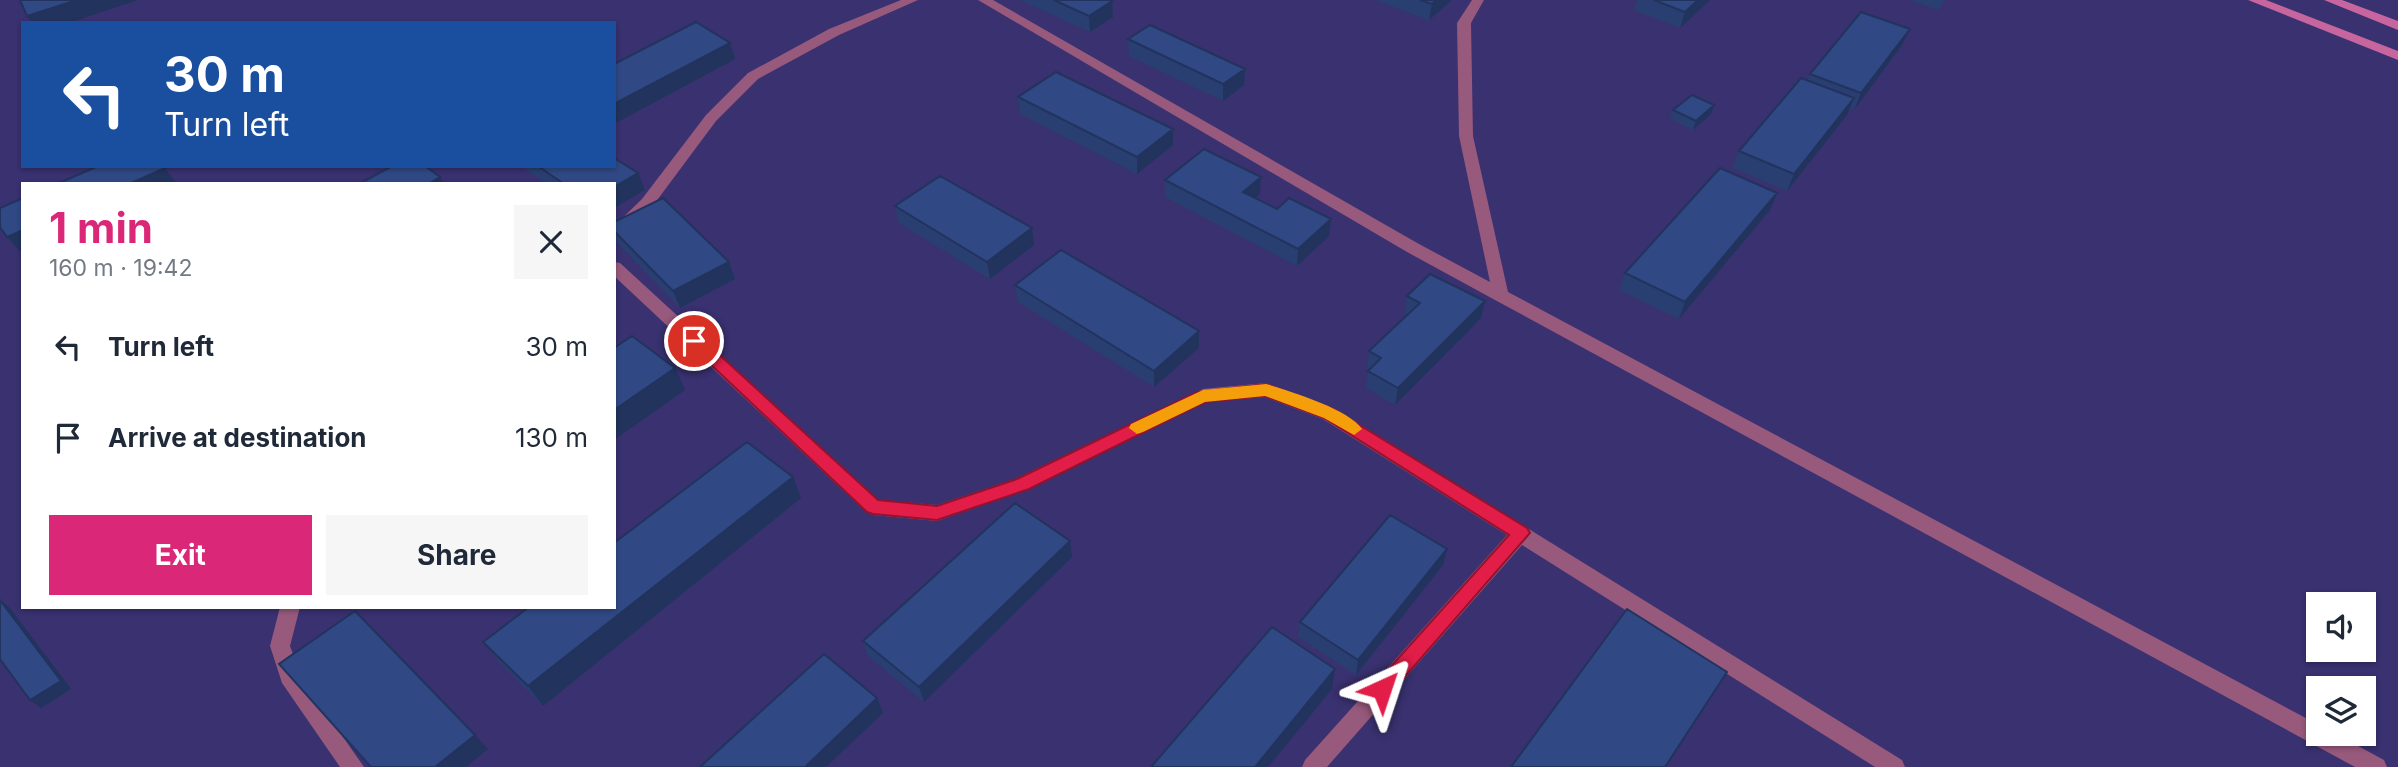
<!DOCTYPE html>
<html lang="en">
<head>
<meta charset="utf-8">
<style>
  :root { --surface:#fff; --page:#f6f6f7; --text:#1f2937; --muted:#747a83; --accent:#db2777 }
  body { margin:0; font-family:Inter,sans-serif; background:var(--page); color:var(--text); height:100vh; display:flex; flex-direction:column; font-size:26px; white-space:nowrap }
  * { box-sizing:border-box; margin:0 }
  p { font-size:23px; color:var(--muted) }
  .icon { flex:none; width:38px; height:38px; fill:none; stroke:currentColor; stroke-width:2; stroke-linecap:round; stroke-linejoin:round }
  .map { position:relative; flex:1; overflow:hidden }
  .side { position:absolute; left:21px; top:182px; width:595px; height:427px; display:flex; flex-direction:column; background:var(--surface); border-radius:0px; box-shadow:0 2px 5px #0004 }
  .side>* { flex:none }
  .guide { position:absolute; left:21px; top:21px; width:595px; height:147px; border-radius:0px; box-shadow:0 2px 5px #0004; background:#1a4fa0; color:#fff; overflow:hidden }
  .tools { position:absolute; left:2306px; top:592px; display:grid; gap:14px }
  .tools a { display:grid; place-items:center; width:70px; height:70px; border-radius:0px; background:var(--surface); box-shadow:0 2px 5px #0004; font-size:35px }
  .pin { position:absolute; display:grid; place-items:center; width:60px; height:60px; color:#fff; margin:-30px; border:4px solid #fff; border-radius:50%; box-shadow:0 2px 7px #0007 }
  .me { position:absolute; width:77px; margin:-38px; rotate:42deg; stroke-linejoin:round; filter:drop-shadow(0 0 5px #0008) }
  .turn { display:flex; align-items:center; gap:24px; height:147px; padding:0 28px; font-size:32px }
  .turn .icon { width:91px; height:91px; stroke-width:2.5 }
  .turn b { display:block; font-size:49px; line-height:60px }
  .round { display:grid; place-items:center; flex:none; width:74px; height:74px; border-radius:0px; background:var(--page) }
  .summary { display:flex; align-items:center; justify-content:space-between; height:119px; padding:0 28px }
  h1 { font-size:42px; font-weight:700; line-height:52px; color:var(--accent) }
  .action { display:flex; gap:14px; margin-top:auto; padding:14px 28px }
  .action a { flex:1; height:80px; border-radius:0px; background:var(--accent); color:#fff; font-size:28px; font-weight:700; line-height:80px; text-align:center }
  .action a+a { background:var(--page); color:var(--text) }
  ul { padding:0; list-style:none }
  li { display:flex; align-items:center; gap:21px; height:91px; padding:0 28px }
  li div { flex:1 }
  li b { display:block; font-size:26px }
  li em { font-style:normal }
  .map>svg:first-child { display:block }
  .lines { fill:none; stroke-linecap:round; stroke-linejoin:round }
  .street { fill:#97597c; fill-rule:evenodd }
  .secondary { fill:#c7659f; fill-rule:evenodd }
  .wall { fill:#293f72 }
  .shaded-wall { fill:#22335d }
  .building { fill:#304985; stroke:#22335d; stroke-width:2 }
  .route { fill:#e11d48; stroke:#92132f; stroke-width:2 }
  .slow { fill:#f59e0b }
</style>
</head>
<body>
<div class="map">
<svg width="2398" height="767" viewBox="0 0 2398 767">
  <rect width="100%" height="100%" fill="#393170"/>
  <g class="lines">
    <path class="street" d="M901,0H918L839,35L758,79L716,121L652,207L620,239L614,240V226L642,199L706,115L748,73L829,29Z
      M978,0H993L1419,244L1490,282L1459,136L1457,23L1472,0H1484L1471,23L1473,136L1508,292L2319,725V733H2334L2384,760L2387,767H2355L1495,300L1407,252Z
      M614,262L620,263L878,500L937,505L1015,479L1203,389L1266,383L1335,409L1902,760L1905,767H1875L1522,545L1327,767H1302L1305,760L1507,535L1323,419L1265,397L1206,402L1029,489L937,521L873,515L866,512L614,276Z
      M280,607H300L290,646L302,678L364,767H340L282,683L270,646Z"/>
    <path class="secondary" d="M2248,0H2266L2398,51V60Z
      M2324,0H2342L2398,21V30Z"/>
  </g>
  <path class="wall" d="M1020,0H1110L1112,1L1113,17L1090,32Z
    M1375,0H1452L1429,20Z
    M1637,0H1710L1680,28L1634,10Z
    M1910,0H1945L1938,10Z
    M1910,29L1902,45L1854,110L1850,108L1847,115L1787,191L1732,168L1739,151L1807,81L1810,74Z
    M1128,39L1244,85L1223,101L1129,56Z
    M1018,97L1173,145L1137,174L1020,114Z
    M1714,105L1711,114L1693,130L1670,119L1673,110Z
    M521,166H614L638,173L645,190L614,208V184H547Z
    M1165,180L1260,194L1255,198L1329,236L1297,266L1165,197Z
    M895,206L1034,245L990,279L899,223Z
    M1770,210L1679,319L1619,290L1625,273Z
    M614,222L729,262L735,279L680,308L616,242L614,238Z
    M1015,285L1199,348L1154,387L1018,302Z
    M1407,296L1481,318L1395,405L1366,388L1368,371L1370,369L1367,368L1369,351L1407,315L1404,313Z
    M793,477L801,498L543,706L499,662L483,642Z
    M1072,557L924,702L868,656L863,641Z
    M1443,565L1356,675L1298,637L1300,622Z"/>
  <path class="shaded-wall" d="M77,0H138L68,23H33L27,16Z
    M1436,0H1452L1429,20L1432,4Z
    M1698,0H1710L1680,28L1685,12Z
    M1112,1L1113,17L1090,32L1089,16Z
    M1910,29L1902,45L1854,110L1861,93Z
    M730,43L735,59L614,124V104Z
    M1245,69L1244,85L1223,101V84Z
    M1854,98L1847,115L1787,191L1794,174Z
    M1714,105L1711,114L1693,130L1696,121Z
    M1173,129V145L1137,174V157Z
    M165,168L177,184H129Z
    M638,173L645,190L614,208V187Z
    M440,177L444,184H428Z
    M1261,177L1260,194L1242,209L1243,192Z
    M1777,193L1770,210L1679,319L1685,302Z
    M1331,219L1329,236L1297,266L1298,249Z
    M1032,228L1034,245L990,279L987,262Z
    M23,230V253H22L7,237Z
    M729,262L735,279L680,308L673,291Z
    M1485,301L1481,318L1395,405L1398,388Z
    M1199,331V348L1154,387V371Z
    M675,368L685,390L614,440V410Z
    M793,477L801,498L543,706L528,686Z
    M1070,541L1072,557L924,702L919,687Z
    M1447,549L1443,565L1356,675L1358,660Z
    M0,600L10,608L71,689L41,708L30,700Z
    M1335,669L1332,689L1268,767H1255Z
    M1727,672L1666,767H1665Z
    M877,698L883,713L826,767H805Z
    M475,735L488,749L466,767H435Z"/>
  <path class="building" d="M20,0H77L27,16Z
    M1054,0H1110L1112,1L1089,16Z
    M1420,0H1436L1432,4Z
    M1654,0H1698L1685,12Z
    M1861,12L1910,29L1861,93L1810,74Z
    M696,22L730,43L614,104V64Z
    M1150,25L1245,69L1223,84L1128,39Z
    M1056,72L1173,129L1137,157L1018,97Z
    M1801,78L1854,98L1794,174L1739,151Z
    M1692,95L1714,105L1696,121L1673,110Z
    M1204,149L1261,177L1243,192L1277,209L1289,198L1331,219L1298,249L1165,180Z
    M614,158L638,173L614,187V184H564L538,166H614Z
    M98,166H163L165,168L129,184H57Z
    M392,166H425L440,177L428,184H359Z
    M1720,168L1777,193L1685,302L1625,273Z
    M940,176L1032,228L987,262L895,206Z
    M23,198V230L7,237L0,227V208Z
    M663,198L729,262L673,291L614,231V222Z
    M1061,250L1199,331L1154,371L1015,285Z
    M1430,274L1485,301L1398,388L1368,371L1381,358L1369,351L1420,303L1407,296Z
    M632,336L675,368L614,410V348Z
    M747,442L793,477L528,686L483,642L529,607H614V543Z
    M1015,503L1070,541L919,687L863,641Z
    M1390,515L1447,549L1358,660L1300,622Z
    M0,600L61,681L30,700L0,659Z
    M1627,609L1727,672L1665,767H1511Z
    M355,611L475,735L435,767H371L279,664Z
    M1272,627L1335,669L1255,767H1151Z
    M824,654L877,698L805,767H700Z"/>
  <path class="route" d="M694,335L700,337L878,500L937,506L1017,479L1197,392L1266,384L1335,410L1527,528L1530,533L1389,695L1382,698L1376,695L1373,689L1376,683L1509,535L1324,418L1265,396L1205,402L1029,489L937,520L873,514L867,512L689,344L686,341Z"/>
  <path class="slow" d="M1266,384C1289,391 1349,409 1362,429L1354,435L1324,418L1265,396L1205,402L1143,432L1137,434L1129,428L1131,424L1203,390Z"/>
</svg>
<div class="tools">
<a><svg class="icon" aria-label="sound" viewBox="0 0 24 24"><path d="M4 9h4l5-4v14l-5-4H4zM17 9q2 3 0 6"/></svg></a>
<a><svg class="icon" aria-label="layers" viewBox="0 0 24 24"><path d="M12 4l9 5-9 5-9-5zM3 14l9 5 9-5"/></svg></a>
</div>
<div class="pin" style="left:694px;top:341px;background:#d93025"><svg class="icon" aria-label="arrive" viewBox="0 0 24 24"><path d="M6 21V4h12l-3 4 3 4H6"/></svg></div>
<svg class="me" style="left:1382px;top:689px" viewBox="-20 -20 40 40"><path d="M0-17L14 15 0 8-14 15z" fill="#e11d48" stroke="#fff" stroke-width="4"/></svg>
<div class="guide">
<div class="turn"><svg class="icon" aria-label="left" viewBox="0 0 24 24"><path d="M17 20v-9H6M10 6l-5 5 5 5"/></svg><div><b>30 m</b>Turn left</div></div>
</div>
<section class="side">
<div class="summary"><div><h1>1 min</h1><p>160 m · 19:42</p></div><a class="round"><svg class="icon" aria-label="close" viewBox="0 0 24 24"><path d="M6 6l12 12M18 6L6 18"/></svg></a></div>
<ul>
<li><svg class="icon" aria-label="left" viewBox="0 0 24 24"><path d="M17 20v-9H6M10 6l-5 5 5 5"/></svg><div><b>Turn left</b></div><em>30 m</em></li>
<li><svg class="icon" aria-label="arrive" viewBox="0 0 24 24"><path d="M6 21V4h12l-3 4 3 4H6"/></svg><div><b>Arrive at destination</b></div><em>130 m</em></li>
</ul>
<div class="action"><a>Exit</a><a>Share</a></div>
</section>
</div>
</body>
</html>
